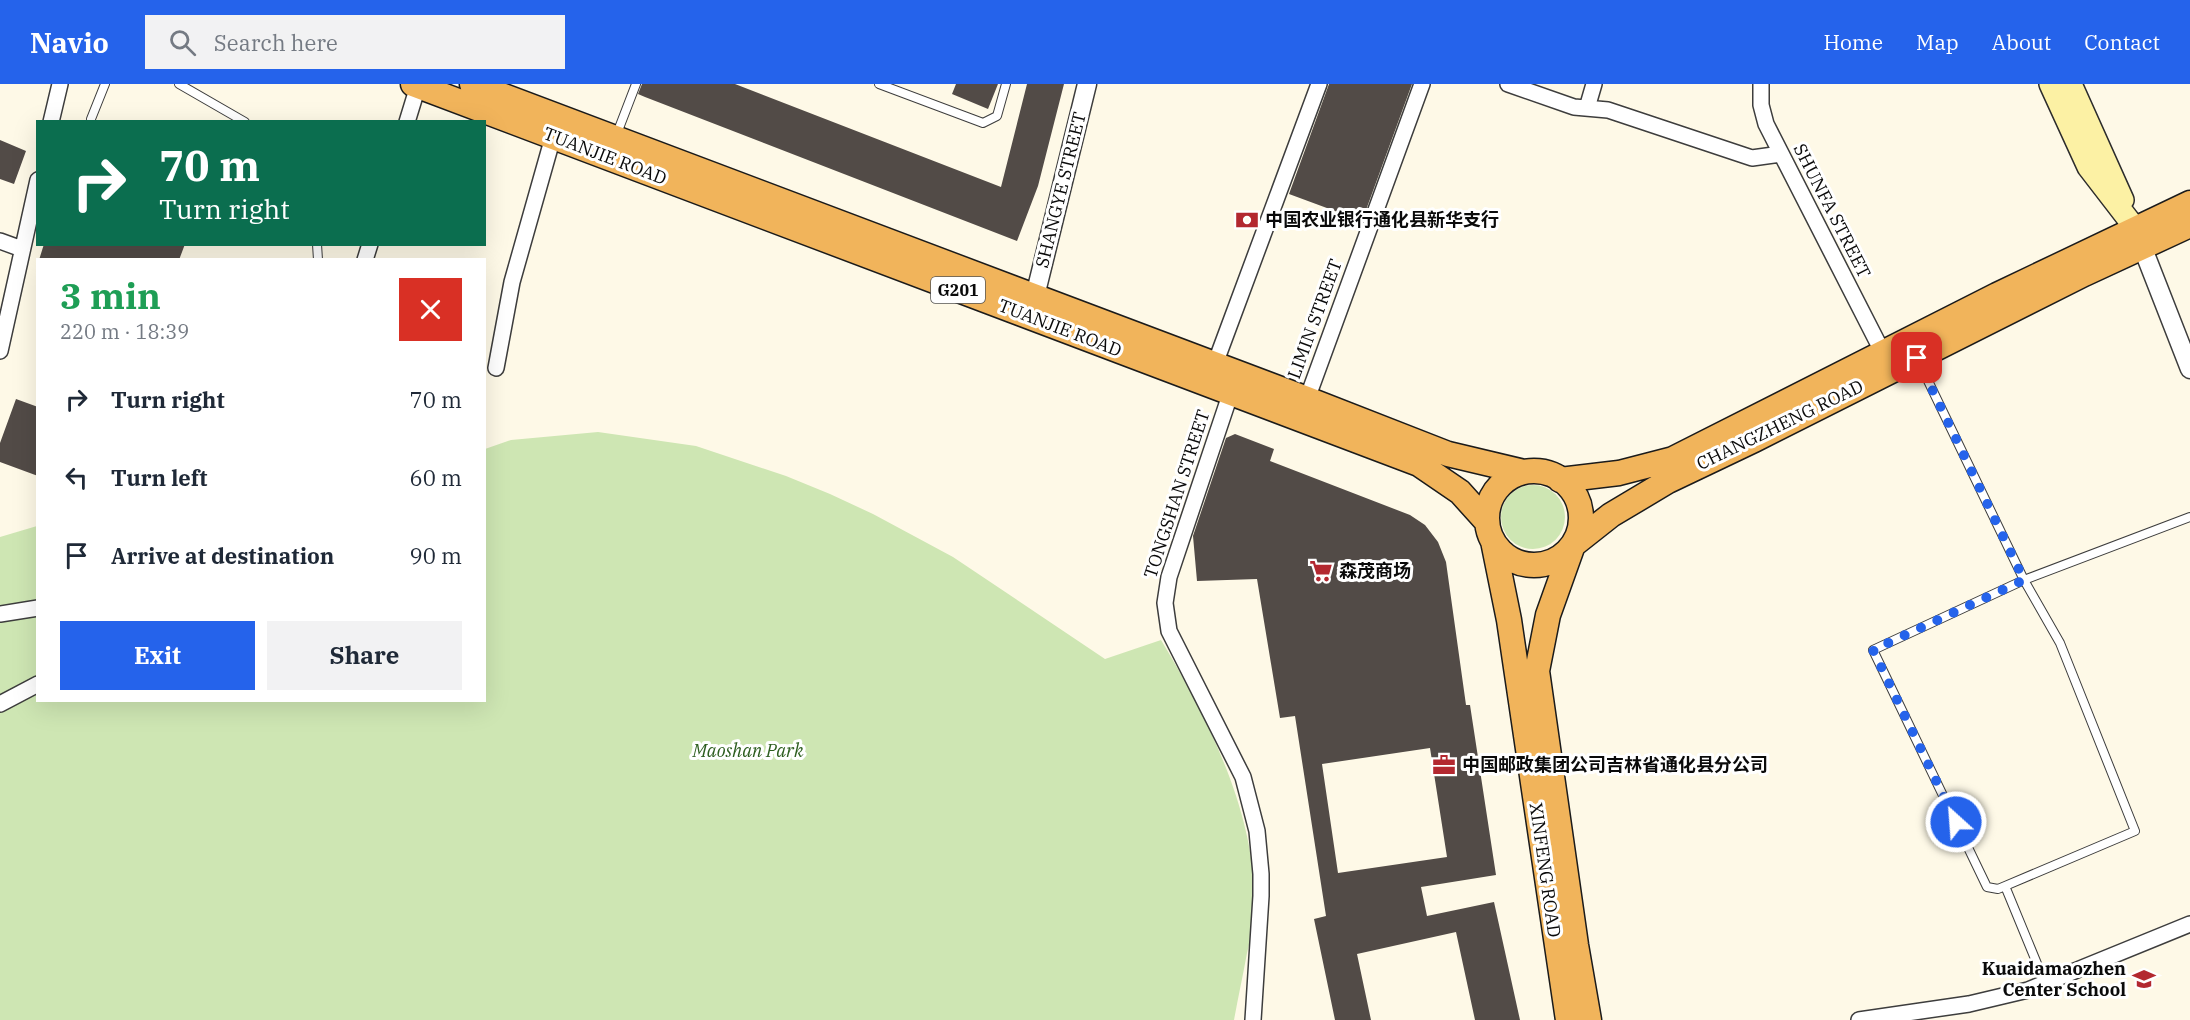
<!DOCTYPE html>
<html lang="en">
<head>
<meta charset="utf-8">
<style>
  :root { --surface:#fff; --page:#f2f2f3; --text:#1f2937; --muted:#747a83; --accent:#2563eb }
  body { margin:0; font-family:"IBM Plex Serif","Noto Sans SC",serif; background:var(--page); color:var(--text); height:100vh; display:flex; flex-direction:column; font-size:22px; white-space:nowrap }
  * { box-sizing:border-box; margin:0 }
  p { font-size:20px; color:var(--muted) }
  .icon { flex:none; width:33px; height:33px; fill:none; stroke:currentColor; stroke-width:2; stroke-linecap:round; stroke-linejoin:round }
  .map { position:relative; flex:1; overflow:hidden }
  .details { position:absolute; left:36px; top:174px; width:450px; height:444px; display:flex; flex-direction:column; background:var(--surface); border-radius:0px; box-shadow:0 6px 24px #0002 }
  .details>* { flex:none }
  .banner { position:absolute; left:36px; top:36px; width:450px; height:126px; border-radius:0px; box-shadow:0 6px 24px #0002; background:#0b6e4f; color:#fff; overflow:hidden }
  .pin { position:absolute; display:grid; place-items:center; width:51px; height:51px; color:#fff; margin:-26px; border-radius:12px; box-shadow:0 3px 9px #0006 }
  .me { position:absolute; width:66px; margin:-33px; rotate:334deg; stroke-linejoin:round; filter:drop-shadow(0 0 4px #0008) }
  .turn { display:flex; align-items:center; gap:21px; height:126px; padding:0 24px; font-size:27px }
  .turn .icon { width:78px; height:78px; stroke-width:2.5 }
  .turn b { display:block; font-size:42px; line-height:51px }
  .round { display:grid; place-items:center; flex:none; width:63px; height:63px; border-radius:0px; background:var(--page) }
  .overview { display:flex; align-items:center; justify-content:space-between; height:102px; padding:0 24px }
  h1 { font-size:36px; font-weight:800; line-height:45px; color:#1e9e55 }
  .cta { display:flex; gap:12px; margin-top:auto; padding:12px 24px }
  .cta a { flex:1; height:69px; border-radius:0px; background:var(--accent); color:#fff; font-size:24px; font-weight:800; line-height:69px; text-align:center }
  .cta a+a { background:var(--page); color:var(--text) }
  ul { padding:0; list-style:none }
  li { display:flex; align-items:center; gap:18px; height:78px; padding:0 24px }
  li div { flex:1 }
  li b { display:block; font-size:22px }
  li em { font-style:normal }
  header { display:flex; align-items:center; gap:36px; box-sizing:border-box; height:84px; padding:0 30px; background:var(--accent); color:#fff }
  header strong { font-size:28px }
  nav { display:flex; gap:33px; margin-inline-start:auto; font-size:21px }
  .search { width:420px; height:54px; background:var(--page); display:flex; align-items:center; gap:15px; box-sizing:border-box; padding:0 21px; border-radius:0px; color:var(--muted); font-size:22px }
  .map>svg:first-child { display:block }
  .green { fill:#cee6b3 }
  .building { fill:#524b47; fill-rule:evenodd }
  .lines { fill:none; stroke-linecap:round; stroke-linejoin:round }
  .service-casing { stroke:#3d3d3d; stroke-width:10 }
  .minor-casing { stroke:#3d3d3d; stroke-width:18 }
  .tertiary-casing { stroke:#3d3d3d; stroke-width:21 }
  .secondary-casing { stroke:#2c2c2c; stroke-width:24 }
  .trunk-casing { stroke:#1b1b1b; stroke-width:27 }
  .service { stroke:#fff; stroke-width:8 }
  .minor { stroke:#fff; stroke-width:15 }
  .tertiary { stroke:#fff; stroke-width:18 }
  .secondary { stroke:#fcf1a4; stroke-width:21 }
  .trunk { stroke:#f1b45b; stroke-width:24 }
  .route { stroke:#2563eb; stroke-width:10; stroke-dasharray:0 18 }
  .labels { text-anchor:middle; stroke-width:6; stroke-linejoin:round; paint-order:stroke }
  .shield { fill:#fff; stroke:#545454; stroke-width:1.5 }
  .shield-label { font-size:16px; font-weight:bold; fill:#0a0a0a }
  .street-label { font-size:18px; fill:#0a0a0a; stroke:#fff }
  .poi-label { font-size:18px; font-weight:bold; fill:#0a0a0a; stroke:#fff; text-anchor:start }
  .park-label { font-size:18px; font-style:italic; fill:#2c5d1e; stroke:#fff }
</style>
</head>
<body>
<header>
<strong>Navio</strong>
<div class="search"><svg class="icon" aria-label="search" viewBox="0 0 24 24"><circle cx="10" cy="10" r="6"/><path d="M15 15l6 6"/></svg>Search here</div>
<nav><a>Home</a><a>Map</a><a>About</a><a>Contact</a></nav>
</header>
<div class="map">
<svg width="2190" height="936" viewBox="0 0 2190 936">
  <rect width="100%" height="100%" fill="#fef9e7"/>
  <path class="green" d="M598,348L696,362L786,392L830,410L873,430L953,473L1105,575L1161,556C1209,636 1260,737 1254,833C1253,845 1250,857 1247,869C1243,891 1238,914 1234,936H0V453L37,442L38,616H484L485,365L511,356Z
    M1501 433a32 32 0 1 1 64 0a32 32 0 1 1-64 0Z"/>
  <path class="building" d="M642,0H735L1001,103L1027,0H1064L1038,102L1017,157L645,13L638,10Z
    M956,0H998L988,25L952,10Z
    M1329,0H1412L1362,137L1289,110Z
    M0,56L26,67L14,100L0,95Z
    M44,160H185L179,176H39Z
    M16,315L38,323V392L0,378V359Z
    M1235,350L1274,365L1270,377L1410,431L1425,441L1438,458L1446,478L1466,621H1470L1496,791L1421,803L1427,832L1494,818L1520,936H1475L1456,848L1357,870L1371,936H1335L1314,835L1326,832L1295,632L1280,634L1257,495L1197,497L1193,452L1226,354ZM1430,664L1447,773L1338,789L1322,680Z"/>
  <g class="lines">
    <g class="service-casing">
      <path id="service" d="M179,0L245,38
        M879,0L983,39L997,32L1006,0
        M91,35L105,0
        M616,52L636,0
        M317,160L318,176
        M1918,276L2024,496L2060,559L2135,747L1998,805L1987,803L1873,566L2024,496L2190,433
        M2005,802L2045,899"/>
    </g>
    <g class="minor-casing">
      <path id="minor" d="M1508,0L1574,23L1608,26L1752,74L1781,70
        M1761,0V21L1766,40L1883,269
        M1587,24L1594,0
        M51,38L60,0
        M407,38L418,2
        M0,157L22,165
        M365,176L370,160
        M0,267L38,96
        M1215,280L1319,0
        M496,284L512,198L553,53
        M1231,308L1169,493L1165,519L1169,547L1243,693L1257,747L1261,790V812L1253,936
        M1307,315L1422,0
        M0,530L38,524
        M0,620L38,600
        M1859,936L1969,920L2028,906L2190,840"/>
    </g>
    <g class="tertiary-casing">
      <path id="tertiary" d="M2138,152L2190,285
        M1035,212L1087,0"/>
    </g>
    <g class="secondary-casing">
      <path id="secondary" d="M2050,0L2088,83L2135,144
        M2071,0L2123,116"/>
    </g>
    <g class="trunk-casing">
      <path id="trunk" d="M413,0L1419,380L1460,408L1487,438
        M472,0L1307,315L1448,370L1524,388
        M1487 434a47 47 0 1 1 94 0a47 47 0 1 1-94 0Z
        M1560,396L1619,389L1673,375L1997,211L2190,119
        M1493,457L1509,536L1568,936
        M1589,936L1576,861L1537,587L1548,531L1573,461L1611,431L1668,397L1754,356L2084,190L2190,141"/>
    </g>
    <use href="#service" class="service"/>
    <use href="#minor" class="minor"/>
    <use href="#tertiary" class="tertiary"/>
    <use href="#secondary" class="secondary"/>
    <use href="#trunk" class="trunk"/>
  </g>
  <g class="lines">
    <path class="route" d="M1917,274L2024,496L1873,566L1956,738"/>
  </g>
  <defs>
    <g id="bank-bare" transform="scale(1.8)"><path d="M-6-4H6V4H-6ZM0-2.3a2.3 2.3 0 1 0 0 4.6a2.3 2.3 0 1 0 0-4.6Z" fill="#b32830" stroke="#fff" stroke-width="2.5" paint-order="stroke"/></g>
    <g id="supermarket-bare" transform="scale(1.8)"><path d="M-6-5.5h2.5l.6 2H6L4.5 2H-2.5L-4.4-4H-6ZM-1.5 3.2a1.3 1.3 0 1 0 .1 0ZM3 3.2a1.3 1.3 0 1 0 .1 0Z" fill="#b32830" stroke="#fff" stroke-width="2.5" paint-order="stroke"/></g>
    <g id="office-bare" transform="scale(1.8)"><path d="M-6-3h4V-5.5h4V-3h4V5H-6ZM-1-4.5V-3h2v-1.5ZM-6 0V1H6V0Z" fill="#b32830" stroke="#fff" stroke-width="2.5" paint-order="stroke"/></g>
    <g id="school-bare" transform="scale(1.8)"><path d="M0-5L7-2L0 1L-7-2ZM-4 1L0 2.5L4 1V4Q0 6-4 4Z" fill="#b32830" stroke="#fff" stroke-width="2.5" paint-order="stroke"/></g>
  </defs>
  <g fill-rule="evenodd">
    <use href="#bank-bare" x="1247" y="136"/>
    <use href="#supermarket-bare" x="1321" y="487"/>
    <use href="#office-bare" x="1444" y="681"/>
    <use href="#school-bare" x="2144" y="895"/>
  </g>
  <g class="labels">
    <rect class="shield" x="931" y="193" width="54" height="26" rx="4.5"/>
    <g class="shield-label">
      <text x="958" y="212">G201</text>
    </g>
    <g class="street-label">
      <text transform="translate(605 72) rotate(21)" y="6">TUANJIE ROAD</text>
      <text transform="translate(1061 106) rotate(-76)" y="6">SHANGYE STREET</text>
      <text transform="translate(1832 127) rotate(63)" y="6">SHUNFA STREET</text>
      <text transform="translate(1315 235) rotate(-70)" y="6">LIMIN STREET</text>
      <text transform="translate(1060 244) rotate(21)" y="6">TUANJIE ROAD</text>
      <text transform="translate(1780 341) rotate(-26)" y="6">CHANGZHENG ROAD</text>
      <text transform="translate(1177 410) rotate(-72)" y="6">TONGSHAN STREET</text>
      <text transform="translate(1545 786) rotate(82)" y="6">XINFENG ROAD</text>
    </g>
    <g class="poi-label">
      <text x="1265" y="142">中国农业银行通化县新华支行</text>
      <text x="1339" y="493">森茂商场</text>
      <text x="1462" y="687">中国邮政集团公司吉林省通化县分公司</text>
      <text x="2126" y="891" text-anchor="end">Kuaidamaozhen<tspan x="2126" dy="21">Center School</tspan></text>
    </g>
    <g class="park-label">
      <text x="748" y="673">Maoshan Park</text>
    </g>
  </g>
</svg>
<div class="pin" style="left:1917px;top:274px;background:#d93025"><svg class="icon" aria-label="arrive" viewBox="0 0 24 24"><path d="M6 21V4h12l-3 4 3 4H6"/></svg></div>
<svg class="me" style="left:1956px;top:738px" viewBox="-20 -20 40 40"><circle r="17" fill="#2563eb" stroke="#fff" stroke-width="3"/><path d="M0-11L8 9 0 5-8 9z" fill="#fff"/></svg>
<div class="banner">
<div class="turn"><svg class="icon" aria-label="right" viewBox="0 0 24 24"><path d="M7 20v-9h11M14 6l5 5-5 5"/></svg><div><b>70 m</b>Turn right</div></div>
</div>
<section class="details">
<div class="overview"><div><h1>3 min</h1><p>220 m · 18:39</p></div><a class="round" style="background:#d93025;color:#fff"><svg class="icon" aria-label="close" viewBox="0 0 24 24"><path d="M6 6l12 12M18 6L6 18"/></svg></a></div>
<ul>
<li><svg class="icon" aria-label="right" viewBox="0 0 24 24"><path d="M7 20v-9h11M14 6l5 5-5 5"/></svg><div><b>Turn right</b></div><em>70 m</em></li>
<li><svg class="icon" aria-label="left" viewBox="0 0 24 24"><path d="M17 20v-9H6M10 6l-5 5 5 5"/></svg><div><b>Turn left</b></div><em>60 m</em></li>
<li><svg class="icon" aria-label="arrive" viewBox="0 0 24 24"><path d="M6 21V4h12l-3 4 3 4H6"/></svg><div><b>Arrive at destination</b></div><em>90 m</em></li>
</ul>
<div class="cta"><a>Exit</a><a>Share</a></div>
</section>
</div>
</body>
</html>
